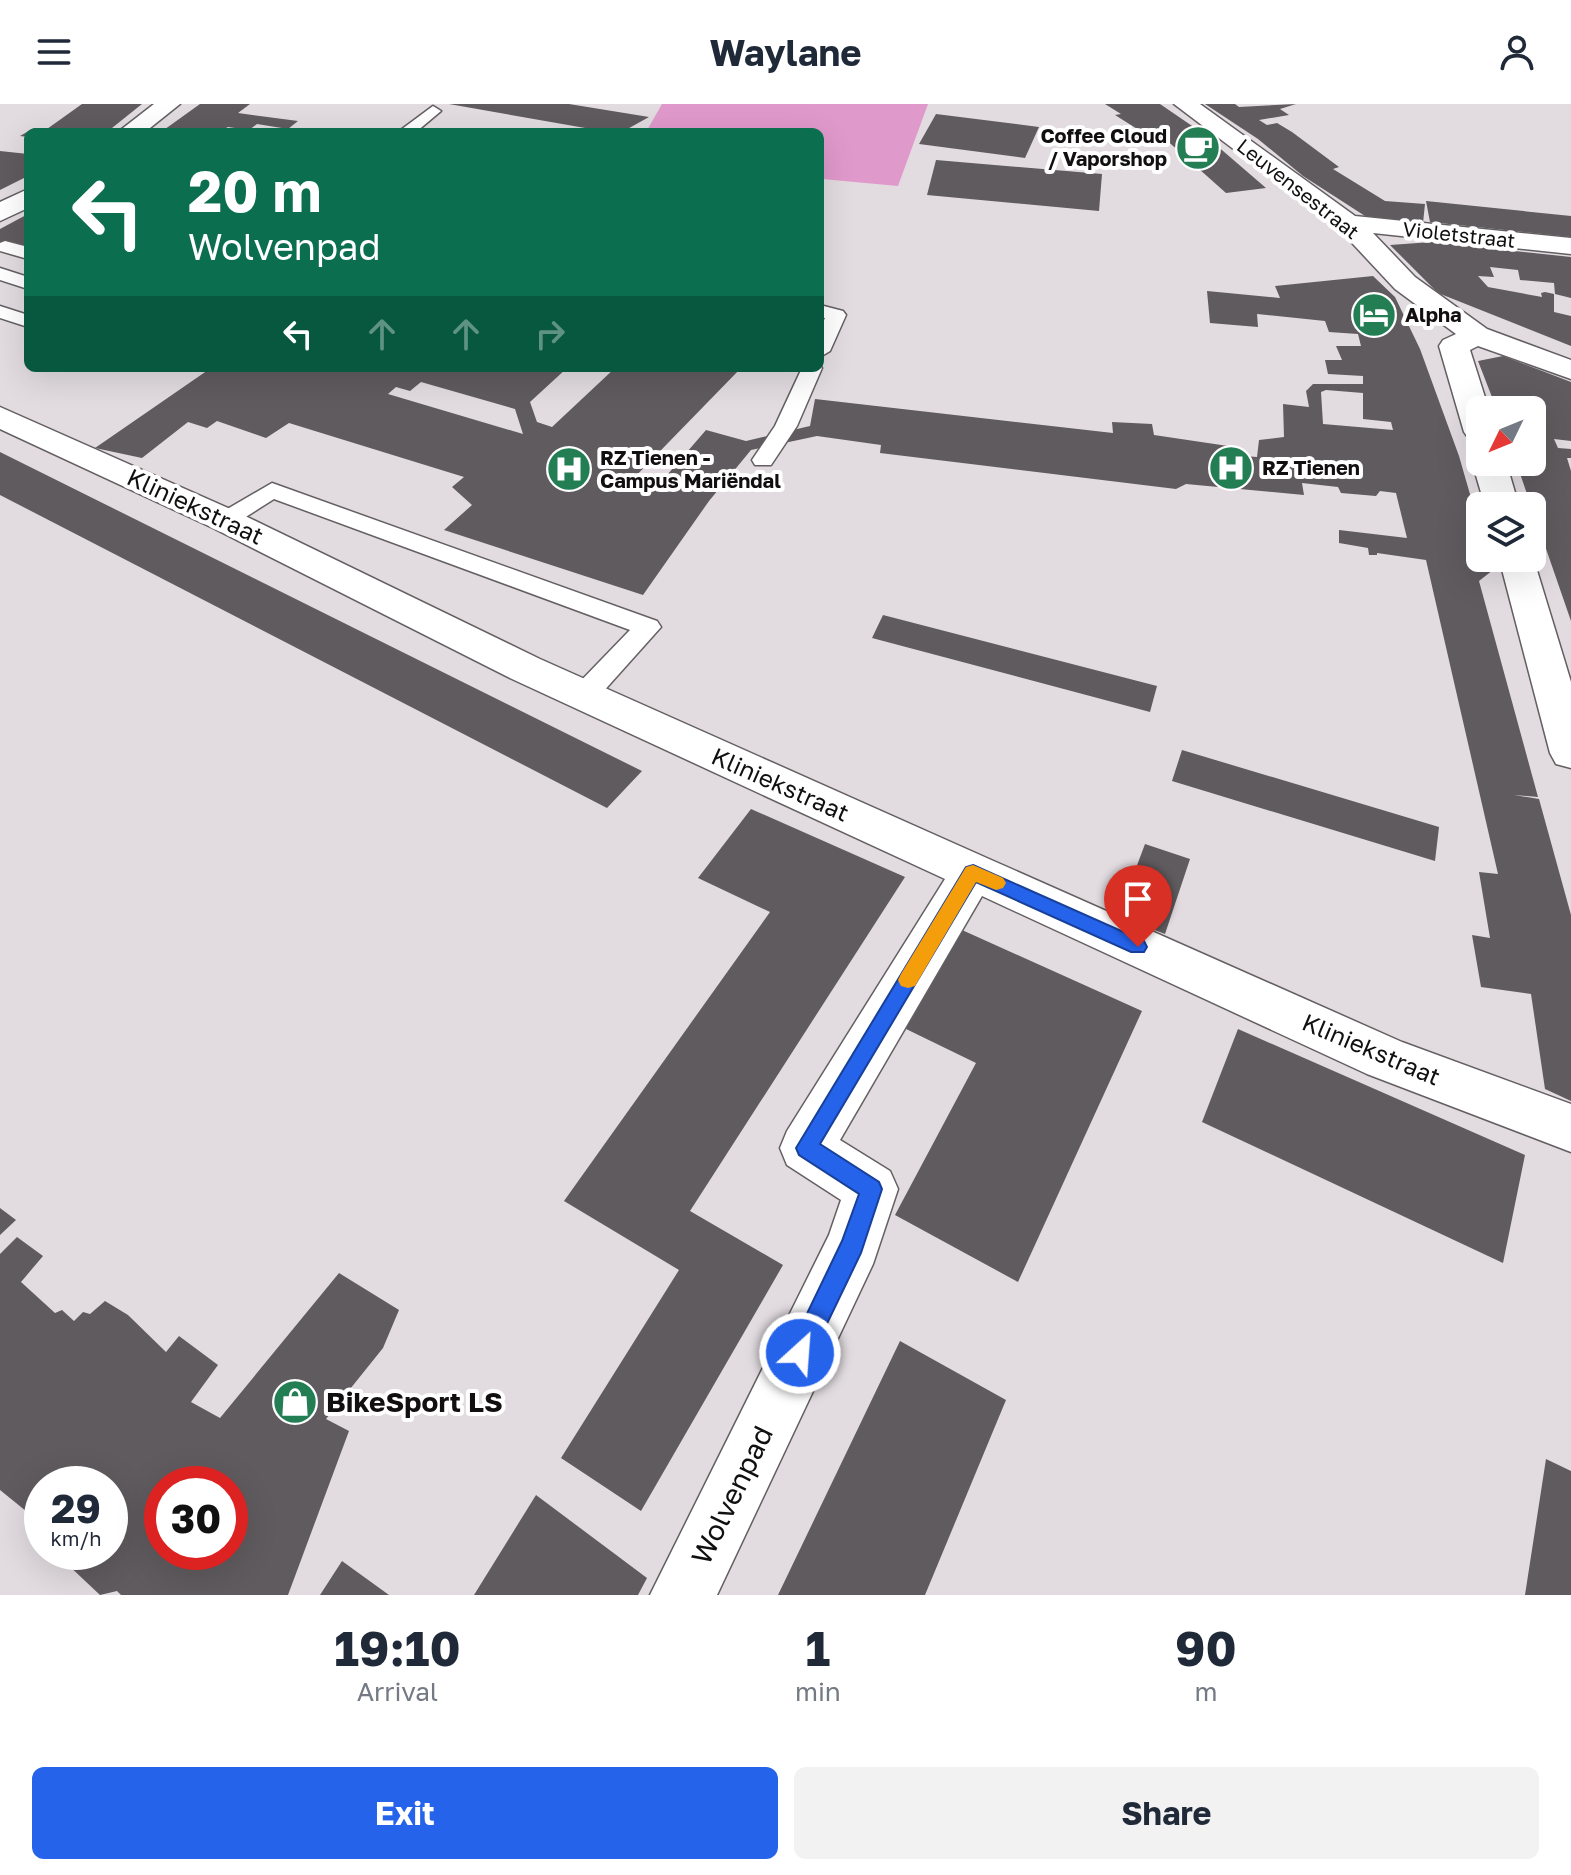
<!DOCTYPE html>
<html lang="en">
<head>
<meta charset="utf-8">
<style>
  :root { --surface:#fff; --page:#f2f2f3; --text:#1f2937; --muted:#747a83; --accent:#2563eb }
  body { margin:0; font-family:"Golos Text",sans-serif; background:var(--page); color:var(--text); height:100vh; display:flex; flex-direction:column; font-size:30px; white-space:nowrap }
  * { box-sizing:border-box; margin:0 }
  p { font-size:26px; color:var(--muted) }
  .icon { flex:none; width:44px; height:44px; fill:none; stroke:currentColor; stroke-width:2; stroke-linecap:round; stroke-linejoin:round }
  .map { position:relative; height:1491px; overflow:hidden }
  .side { display:flex; flex-direction:column; background:var(--surface); flex:1 }
  .side>* { flex:none }
  .hud { position:absolute; left:24px; top:24px; width:800px; height:244px; border-radius:12px; box-shadow:0 8px 32px #0002; background:#0b6e4f; color:#fff; overflow:hidden }
  .needle { width:52px; rotate:227deg }
  .fabs { position:absolute; left:1466px; top:292px; display:grid; gap:16px }
  .fabs a { display:grid; place-items:center; width:80px; height:80px; border-radius:12px; background:var(--surface); box-shadow:0 8px 32px #0002; font-size:40px }
  .speed { position:absolute; left:24px; top:1362px; display:flex; gap:16px; font-size:40px; font-weight:700; text-align:center }
  .speed>* { display:grid; place-content:center; width:104px; height:104px; border-radius:50%; background:var(--surface); box-shadow:0 8px 32px #0002; line-height:1 }
  .speed small { font-size:20px; font-weight:400 }
  .speed .limit { border:12px solid #d22; background:#fff; color:#111 }
  .pin { position:absolute; display:grid; place-items:center; width:68px; height:68px; color:#fff; margin:-82px -34px; border-radius:50% 50% 50% 0; rotate:-45deg; box-shadow:0 0 8px #0007 }
  .pin .icon { rotate:45deg }
  .me { position:absolute; width:88px; margin:-44px; rotate:26deg; stroke-linejoin:round; filter:drop-shadow(0 0 6px #0008) }
  .turn { display:flex; align-items:center; gap:28px; height:168px; padding:0 32px; font-size:36px }
  .turn .icon { width:104px; height:104px; stroke-width:2.5 }
  .turn b { display:block; font-size:56px; line-height:68px }
  .lanes { display:flex; align-items:center; height:76px; padding:0 32px; background:#0003; justify-content:center; gap:40px; direction:ltr }
  .lanes .off { opacity:.35 }
  .eta { display:flex; justify-content:space-evenly; align-items:center; height:136px; text-align:center }
  .eta b { font-size:48px; font-weight:700; line-height:56px }
  .action { display:flex; gap:16px; margin-top:auto; padding:16px 32px }
  .action a { flex:1; height:92px; border-radius:12px; background:var(--accent); color:#fff; font-size:32px; font-weight:700; line-height:92px; text-align:center }
  .action a+a { background:var(--page); color:var(--text) }
  header { display:flex; justify-content:space-between; align-items:center; height:104px; padding:0 32px; background:var(--surface); font-size:36px; font-weight:700 }
  .map>svg:first-child { display:block }
  .green { fill:#e099cb }
  .building { fill:#605b5e; fill-rule:evenodd }
  .lines { fill:none; stroke-linecap:round; stroke-linejoin:round }
  .service-casing { stroke:#645f62; stroke-width:3 }
  .minor-casing { stroke:#645f62; stroke-width:3 }
  .service { fill:#fff; fill-rule:evenodd }
  .minor { fill:#fff; fill-rule:evenodd }
  .route { fill:#2563eb; stroke:#184099; stroke-width:2 }
  .slow { fill:#f59e0b }
  .labels { text-anchor:middle; stroke-width:8; stroke-linejoin:round; paint-order:stroke }
  .far-poi-label { font-size:20px; font-weight:bold; fill:#110f10; stroke:#fff; text-anchor:start }
  .far-street-label { font-size:20px; fill:#110f10; stroke:#fff }
  .street-label { font-size:24px; fill:#110f10; stroke:#fff }
  .near-poi-label { font-size:28px; font-weight:bold; fill:#110f10; stroke:#fff; text-anchor:start }
  .near-street-label { font-size:28px; fill:#110f10; stroke:#fff }
</style>
</head>
<body>
<header><svg class="icon" aria-label="menu" viewBox="0 0 24 24"><path d="M4 6h16M4 12h16M4 18h16"/></svg>Waylane<svg class="icon" aria-label="person" viewBox="0 0 24 24"><circle cx="12" cy="8" r="4"/><path d="M4 21q1-7 8-7t8 7"/></svg></header>
<div class="map">
<svg width="1571" height="1491" viewBox="0 0 1571 1491">
  <rect width="100%" height="100%" fill="#e2dce0"/>
  <path class="green" d="M662,0H928L898,82L822,75L820,78V58H825L820,56V28H646Z"/>
  <path class="building" d="M82,0H142L107,28H28V33L20,32L34,24L47,25Z
    M200,0H250L238,9L298,17L288,25L257,20L249,26L228,23L218,28H161Z
    M449,0H569L649,13L622,28H608Z
    M1105,0H1160L1201,28L1266,84L1226,89L1163,33H1150L1115,11L1121,10Z
    M1205,0H1235L1239,3L1296,0L1280,5L1289,11L1259,16L1267,21L1277,19L1292,28L1339,63L1333,65L1385,97L1425,100L1423,119L1365,112L1303,72L1258,35Z
    M936,10L1039,23L1025,54L919,40Z
    M0,47L28,50V72L0,86Z
    M936,56L1102,70L1099,107L927,91Z
    M1426,97L1571,112V133L1430,118Z
    M28,110V142L9,137L0,142V125Z
    M1432,138L1571,153V194L1555,190L1554,179L1520,176L1518,166L1490,163L1494,173L1478,172L1488,183L1542,193L1541,189L1545,188L1554,190V208L1571,212V242L1438,189L1390,141Z
    M1373,172L1395,193L1420,245L1459,352L1480,425V454H1489L1493,466L1479,477L1538,693L1514,691L1539,695L1571,811V997L1545,985L1531,890L1481,883L1472,831L1490,834L1479,768L1498,770L1426,456L1377,449V451H1369L1368,444L1339,439V426L1407,434L1396,389L1380,387L1376,392L1341,389L1338,383L1302,379L1304,391L1186,380L1176,385L880,349L881,341L817,332L751,346L709,397L643,491L444,426L472,401L452,383L464,373L289,319L266,334L217,317L207,324L188,318L142,354L95,344L211,264H567L530,298L537,318L552,323L615,264H741L630,378L655,385L706,326L746,337L810,322L815,295L1113,329L1112,318L1152,320L1154,331L1228,342L1231,351L1257,353L1259,336L1284,333L1283,300L1309,303L1306,287L1313,280H1363V272L1328,270L1325,256H1342L1336,242H1361L1358,230L1329,228L1325,217L1257,210L1258,223L1210,219L1207,187L1280,194L1275,182ZM421,278L515,305L523,330L388,290L396,283L410,287ZM1326,286L1363,289V315L1391,318L1393,326L1323,320L1321,288Z
    M1503,252L1571,278V337L1554,335L1558,344L1571,345V354H1567L1571,367V517L1516,358H1532V306H1497L1478,257Z
    M0,348L356,525L642,667L607,704L0,391Z
    M883,511L1157,582L1150,608L872,534Z
    M1182,646L1439,723L1435,757L1172,677Z
    M751,705L905,773L690,1107L783,1161L641,1407L561,1354L679,1166L564,1097L770,808L698,774Z
    M1145,740L1190,755L1165,830L1118,812Z
    M962,826L1142,907L1018,1178L895,1111L976,959L904,924Z
    M1238,925L1525,1051L1503,1159L1202,1018Z
    M0,1104L16,1116L0,1131Z
    M17,1133L43,1152L21,1178L55,1209L62,1206L74,1217L83,1208L90,1210L105,1197L128,1211L166,1248L179,1232L218,1261L191,1298L220,1314L339,1169L399,1206L383,1244L326,1315L349,1327L288,1491H121L117,1487L100,1491L65,1458L68,1448H110V1380H42V1420L0,1386V1150ZM162,1380H230V1448H162Z
    M900,1237L1006,1296L925,1491H778Z
    M1546,1355L1571,1367V1491H1525Z
    M536,1391L647,1474L638,1491H474Z
    M342,1457L389,1491H320Z"/>
  <g class="lines">
    <g class="service-casing">
      <path id="service" d="M433,2L441,7L416,28H398Z
        M5,137L28,143V155L0,147V139Z
        M0,164L28,173V185L0,176Z
        M820,201L843,207L846,211L830,247L820,253V225L825,214L820,213Z
        M0,202L28,211V223L0,214Z
        M820,261L822,264L797,322L771,361H755L752,356L775,322L802,264H820Z
        M272,379L657,517L661,523L593,599L583,602L573,599L569,592L573,585L630,526L274,395L233,421H217L213,416L217,411Z"/>
    </g>
    <g class="minor-casing">
      <path id="minor" d="M154,0H180L145,28H118Z
        M1174,0H1200L1355,112L1571,134V150L1373,129L1415,173L1487,225L1571,256V275L1478,242L1470,246L1489,306H1480V338L1469,335L1464,328L1439,242L1443,236L1456,230L1395,185L1339,125Z
        M28,85V104L0,117V98Z
        M0,303L237,408L540,555L989,755L1402,938L1571,1000V1048L1367,970L982,792L840,1036L890,1067L898,1085L873,1160L717,1491H650L829,1131L841,1096L787,1061L780,1044L787,1027L945,775L512,575L213,424L0,325Z
        M1480,350V358H1506L1519,402H1485L1472,358Z
        M1532,450L1571,578V664L1556,660L1550,649L1499,454H1532Z"/>
    </g>
    <use href="#service" class="service"/>
    <use href="#minor" class="minor"/>
  </g>
  <path class="route" d="M973,761L1144,837L1147,843L1144,848H1131L976,778L820,1040L879,1078L882,1085L861,1149L809,1257L800,1261L792,1257L788,1249L842,1137L859,1090L799,1051L796,1044L966,763Z"/>
  <path class="slow" d="M973,761L1003,774L1006,779L1003,784L996,786L976,778L915,882L908,884L901,882L898,876L901,870L966,763Z"/>
  <defs>
    <g id="cafe-disc" transform="scale(2.3)"><circle r="9.5" fill="#237e54" stroke="#fff"/><path d="M-5.5-4.5H6V0H3Q3 3.5 0 3.5H-2.5Q-5.5 3.5-5.5 0ZM3-3.2v2h1.7v-2ZM-6 4.5H4V6H-6Z" fill="#fff"/></g>
    <g id="hotel-disc" transform="scale(2.3)"><circle r="9.5" fill="#237e54" stroke="#fff"/><path d="M-6-4.5h1.5V1H6V5H4.5V3h-9V5H-6ZM-4 0a1.8 1.8 0 1 1 3.6 0ZM.5 0V-2.5h3Q6-2.5 6 0Z" fill="#fff"/></g>
    <g id="hospital-disc" transform="scale(2.3)"><circle r="9.5" fill="#237e54" stroke="#fff"/><path d="M-5-5h3v3.5h4V-5h3V5h-3V1.5h-4V5h-3Z" fill="#fff"/></g>
    <g id="shop-disc" transform="scale(2.3)"><circle r="9.5" fill="#237e54" stroke="#fff"/><path d="M-5-2.5h2.3a2.7 3.5 0 0 1 5.4 0H5L5.5 6h-11ZM-1.5-2.5h3a1.5 2.3 0 0 0-3 0Z" fill="#fff"/></g>
  </defs>
  <g fill-rule="evenodd">
    <use href="#cafe-disc" x="1198" y="44"/>
    <use href="#hotel-disc" x="1374" y="211"/>
    <use href="#hospital-disc" x="1231" y="364"/>
    <use href="#hospital-disc" x="569" y="365"/>
    <use href="#shop-disc" x="295" y="1298"/>
  </g>
  <g class="labels">
    <g class="far-poi-label">
      <text x="1167" y="39" text-anchor="end">Coffee Cloud<tspan x="1167" dy="23">/ Vaporshop</tspan></text>
      <text x="1405" y="218">Alpha</text>
      <text x="600" y="361">RZ Tienen -<tspan x="600" dy="23">Campus Mariëndal</tspan></text>
      <text x="1262" y="371">RZ Tienen</text>
    </g>
    <g class="far-street-label">
      <text transform="translate(1298 85) rotate(38)" y="7">Leuvensestraat</text>
      <text transform="translate(1459 131) rotate(6)" y="7">Violetstraat</text>
    </g>
    <g class="street-label">
      <text transform="translate(195 403) rotate(25)" y="8">Kliniekstraat</text>
      <text transform="translate(780 681) rotate(24)" y="8">Kliniekstraat</text>
      <text transform="translate(1371 946) rotate(23)" y="8">Kliniekstraat</text>
    </g>
    <g class="near-poi-label">
      <text x="326" y="1308">BikeSport LS</text>
    </g>
    <g class="near-street-label">
      <text transform="translate(732 1391) rotate(-64)" y="10">Wolvenpad</text>
    </g>
  </g>
</svg>
<div class="fabs">
<a><svg class="needle" viewBox="-14 -14 28 28"><path d="M0-13l5 13h-10z" fill="#e53935"/><path d="M0 13l5-13h-10z" fill="#747a83"/></svg></a>
<a><svg class="icon" aria-label="layers" viewBox="0 0 24 24"><path d="M12 4l9 5-9 5-9-5zM3 14l9 5 9-5"/></svg></a>
</div>
<div class="speed"><div>29<small>km/h</small></div><div class="limit">30</div></div>
<div class="pin" style="left:1138px;top:843px;background:#d93025"><svg class="icon" aria-label="arrive" viewBox="0 0 24 24"><path d="M6 21V4h12l-3 4 3 4H6"/></svg></div>
<svg class="me" style="left:800px;top:1249px" viewBox="-20 -20 40 40"><circle r="17" fill="#2563eb" stroke="#fff" stroke-width="3"/><path d="M0-11L8 9 0 5-8 9z" fill="#fff"/></svg>
<div class="hud">
<div class="turn"><svg class="icon" aria-label="left" viewBox="0 0 24 24"><path d="M17 20v-9H6M10 6l-5 5 5 5"/></svg><div><b>20 m</b>Wolvenpad</div></div>
<div class="lanes"><svg class="icon" aria-label="left" viewBox="0 0 24 24"><path d="M17 20v-9H6M10 6l-5 5 5 5"/></svg><svg class="icon off" aria-label="ahead" viewBox="0 0 24 24"><path d="M12 20V5M6 11l6-6 6 6"/></svg><svg class="icon off" aria-label="ahead" viewBox="0 0 24 24"><path d="M12 20V5M6 11l6-6 6 6"/></svg><svg class="icon off" aria-label="right" viewBox="0 0 24 24"><path d="M7 20v-9h11M14 6l5 5-5 5"/></svg></div>
</div>
</div>
<section class="side">
<div class="eta">
<div><b>19:10</b><p>Arrival</p></div>
<div><b>1</b><p>min</p></div>
<div><b>90</b><p>m</p></div>
</div>
<div class="action"><a>Exit</a><a>Share</a></div>
</section>
</body>
</html>
